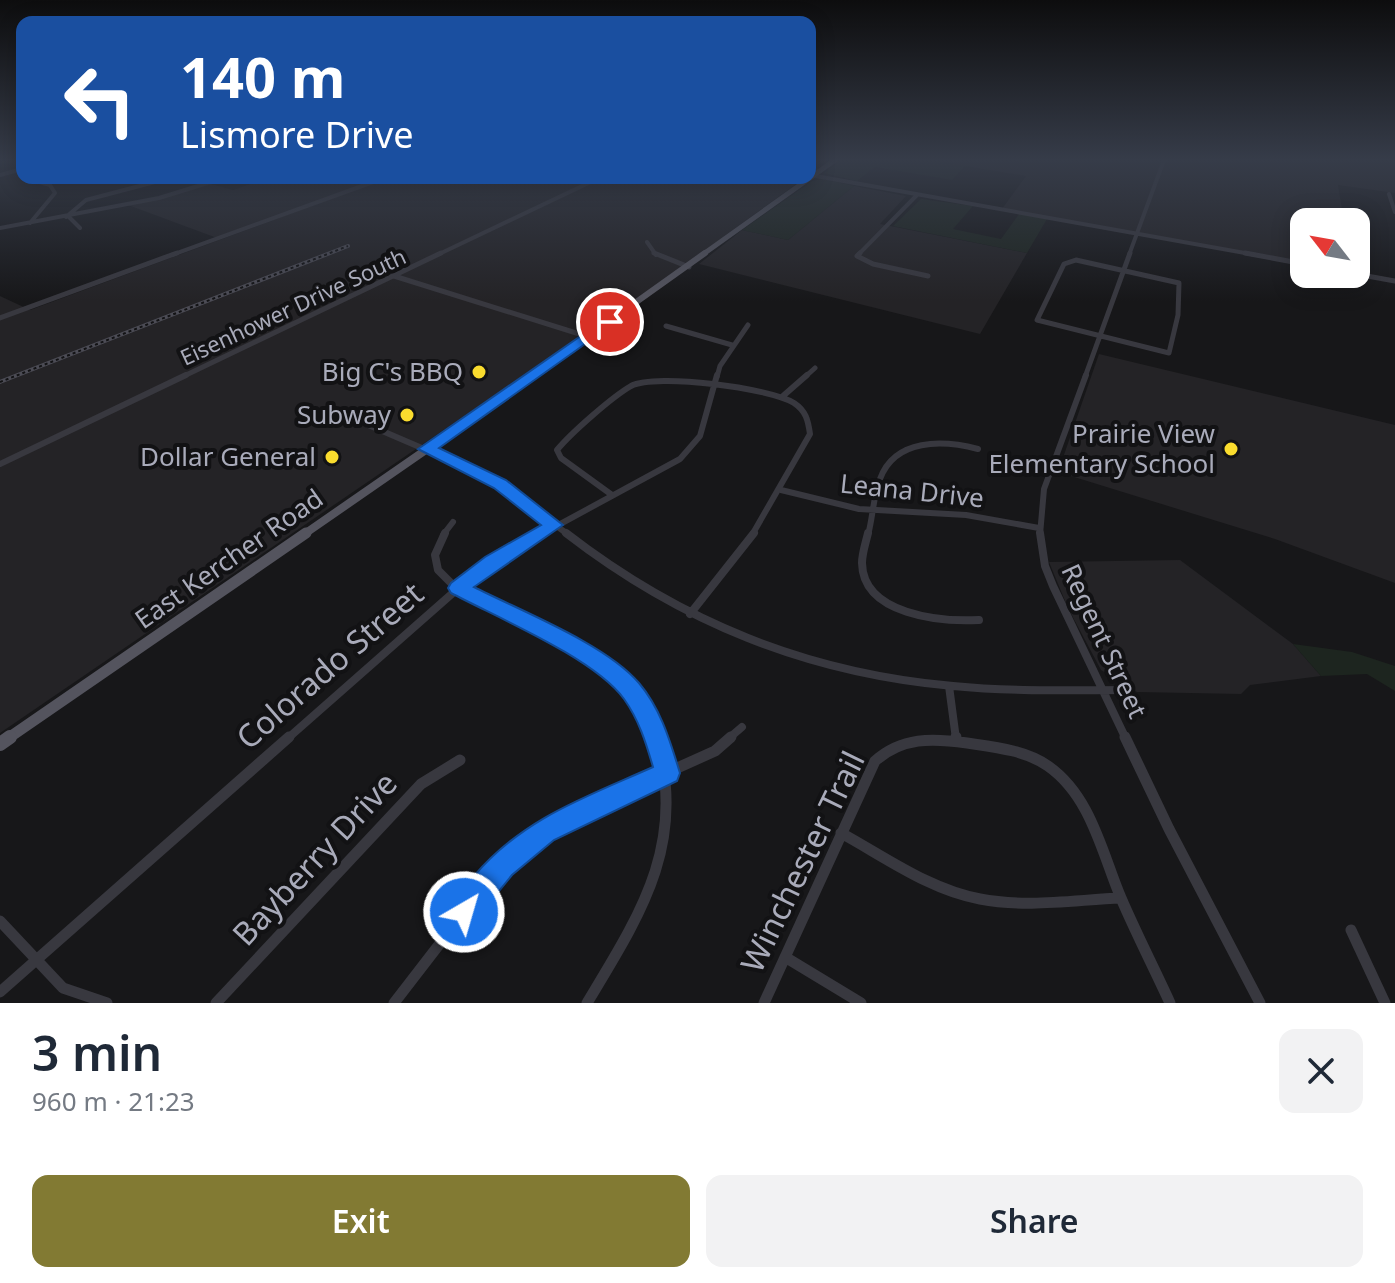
<!DOCTYPE html>
<html lang="en">
<head>
<meta charset="utf-8">
<style>
  :root { --surface:#fff; --page:#f2f2f3; --text:#1f2937; --muted:#747a83; --accent:#827a33 }
  body { margin:0; font-family:"Noto Sans",sans-serif; background:var(--page); color:var(--text); height:100vh; display:flex; flex-direction:column; font-size:30px; white-space:nowrap }
  * { box-sizing:border-box; margin:0 }
  p { font-size:26px; color:var(--muted) }
  .icon { flex:none; width:44px; height:44px; fill:none; stroke:currentColor; stroke-width:2; stroke-linecap:round; stroke-linejoin:round }
  .map { position:relative; height:1003px; overflow:hidden }
  .side { display:flex; flex-direction:column; background:var(--surface); flex:1 }
  .side>* { flex:none }
  .hud { position:absolute; left:16px; top:16px; width:800px; height:168px; border-radius:16px; box-shadow:0 4px 20px #0003; background:#1a4fa0; color:#fff; overflow:hidden }
  .needle { width:52px; rotate:301deg }
  .controls { position:absolute; left:1290px; top:208px; display:grid; gap:16px }
  .controls a { display:grid; place-items:center; width:80px; height:80px; border-radius:16px; background:var(--surface); box-shadow:0 4px 20px #0003; font-size:40px }
  .pin { position:absolute; display:grid; place-items:center; width:68px; height:68px; color:#fff; margin:-34px; border:4px solid #fff; border-radius:50%; box-shadow:0 2px 8px #0007 }
  .me { position:absolute; width:88px; margin:-44px; rotate:38deg; stroke-linejoin:round; filter:drop-shadow(0 0 6px #0008) }
  .turn { display:flex; align-items:center; gap:28px; height:168px; padding:0 32px; font-size:36px }
  .turn .icon { width:104px; height:104px; stroke-width:2.5 }
  .turn b { display:block; font-size:56px; line-height:68px }
  .round { display:grid; place-items:center; flex:none; width:84px; height:84px; border-radius:16px; background:var(--page) }
  .summary { display:flex; align-items:center; justify-content:space-between; height:136px; padding:0 32px }
  h1 { font-size:48px; font-weight:600; line-height:60px }
  .primary-button { display:flex; gap:16px; margin-top:auto; padding:16px 32px }
  .primary-button a { flex:1; height:92px; border-radius:16px; background:var(--accent); color:#fff; font-size:32px; font-weight:600; line-height:92px; text-align:center }
  .primary-button a+a { background:var(--page); color:var(--text) }
  .map>svg:first-child { display:block }
  .built { fill:#242326 }
  .green { fill:#1d251f }
  .lines { fill:none; stroke-linecap:round; stroke-linejoin:round }
  .minor-far4 { stroke:#38383f; stroke-width:4 }
  .minor-far3 { stroke:#38383f; stroke-width:5 }
  .minor-far2 { stroke:#38383f; stroke-width:6 }
  .minor-far1 { stroke:#38383f; stroke-width:8 }
  .minor { stroke:#38383f; stroke-width:11 }
  .major-far4 { stroke:#54545e; stroke-width:5 }
  .major-far3 { stroke:#54545e; stroke-width:6 }
  .major-far2 { stroke:#54545e; stroke-width:8 }
  .major-far1 { stroke:#54545e; stroke-width:11 }
  .major { stroke:#54545e; stroke-width:14 }
  .rail-casing { stroke:#4b4b54; stroke-width:4 }
  .rail { stroke:#121214; stroke-width:2; stroke-dasharray:3; stroke-linecap:butt }
  .route { fill:#1a73e8; stroke:#114b97; stroke-width:2 }
  .poi-dot { fill:#fadc2e; stroke:#121214; stroke-width:3 }
  .labels { text-anchor:middle; stroke-width:8; stroke-linejoin:round; paint-order:stroke }
  .far-street-label { font-size:22px; fill:#a9abba; stroke:#121214 }
  .poi-label { font-size:26px; fill:#a9abba; stroke:#121214; text-anchor:end }
  .street-label { font-size:26px; fill:#a9abba; stroke:#121214 }
  .near-street-label { font-size:32px; fill:#a9abba; stroke:#121214 }
</style>
</head>
<body>
<div class="map">
<svg width="1395" height="1003" viewBox="0 0 1395 1003">
  <rect width="100%" height="100%" fill="#171719"/>
  <path class="built" d="M930,160H1395V193L1338,185L1344,222H1304V264L1002,209L1026,176Z
    M269,178H384L217,238L128,205L211,184L233,190Z
    M387,178H804L678,270L0,733V296L30,310Z
    M854,186L906,196L880,224L1027,253L980,334L699,264L742,230L788,240Z
    M1099,354L1395,425V583L1275,539L1058,472Z
    M1180,560L1293,644L1321,676L1250,685L1241,694L1137,692L1101,670L1068,608L1049,562Z"/>
  <path class="green" d="M841,160H930L965,166L952,180L875,167L857,181L824,173Z
    M823,179L854,186L788,240L742,230L812,181Z
    M921,199L973,206L953,229L1001,239L1019,214L1047,219L1027,253L893,226Z
    M1293,644L1352,652L1395,666V691L1367,674L1321,676Z"/>
  <g class="lines">
    <path class="minor-far4" d="M0,175L22,169
      M810,175L1256,255
      M26,178L50,185L55,193L30,223
      M1389,194L1395,212
      M66,217L86,200L170,178
      M69,217L80,228
      M0,228L159,198L224,178
      M647,242L656,255
      M172,255L384,178
      M437,255L599,178
      M858,255L917,195
      M1129,255L1164,160"/>
    <path class="minor-far3" d="M654,253L689,267
      M860,253L857,256L873,264L928,276
      M1245,253L1304,264
      M1076,260L1179,283L1178,315L1169,353L1037,320L1064,264Z
      M1356,274L1395,281
      M394,276L589,337
      M0,318L177,253
      M666,326L732,345
      M182,377L441,253
      M717,377L720,366L748,325
      M805,377L815,368
      M1085,377L1130,253"/>
    <path class="minor-far2" d="M783,396L807,375
      M366,424L487,476L569,535
      M0,464L186,375
      M781,490L859,509L966,515L1039,528
      M612,495L561,458L557,450C571,433 612,397 631,386C657,373 769,388 794,403C806,411 808,420 810,434L752,535
      M443,535L453,522
      M540,535L680,459L700,436L717,375
      M868,535C873,517 873,497 880,479C895,438 943,440 978,449
      M1040,535L1044,489L1086,375"/>
    <path class="minor-far1" d="M445,533L435,555L438,570L454,586L568,645L613,673L637,700L657,739
      M566,533C681,622 807,673 953,686C1012,692 1071,690 1130,690
      M868,533C866,542 862,553 862,563C863,615 941,622 979,620
      M1040,533L1045,566L1053,586L1126,739
      M690,614L754,533
      M949,686L956,739
      M287,739L471,577L543,533
      M728,739L742,727"/>
    <path class="minor" d="M956,737V741
      M1125,737L1169,829L1260,1003
      M841,833C885,857 930,890 980,899C1026,908 1074,900 1121,898
      M0,921L63,988L107,1003
      M1351,930L1385,1003
      M785,957L861,1003
      M0,992L289,737
      M216,1003L421,784L460,760
      M394,1003L482,889L525,844L566,818L715,751L731,737
      M587,1003C640,915 688,843 656,737
      M764,1003L875,761C902,737 932,738 967,743C994,747 1025,750 1048,766C1091,796 1102,853 1121,898C1136,933 1154,968 1170,1003"/>
    <path class="major-far4" d="M702,255L835,160"/>
    <path class="major-far3" d="M531,377L705,253"/>
    <path class="major-far2" d="M303,535L534,375"/>
    <path class="major-far1" d="M7,739L306,533"/>
    <path class="major" d="M0,744L10,737"/>
    <g class="rail-casing">
      <path id="rail" d="M0,382L348,246"/>
    </g>
    <use href="#rail" class="rail"/>
  </g>
  <linearGradient id="sky" x2="0" y2="1"><stop stop-color="#0d0d0e"/><stop offset="0.53" stop-color="#363c49"/><stop offset="1" stop-color="#363c49" stop-opacity="0"/></linearGradient>
  <rect width="1395" height="301" fill="url(#sky)"/>
  <path class="route" d="M605,319L616,322L439,448L506,480L563,525L474,587C521,611 606,644 639,683C661,709 670,741 680,773L677,781L554,840L512,875L474,922L464,926L454,922L449,912C455,898 465,888 474,876C523,818 586,797 653,767C646,743 639,720 624,699C594,658 498,618 451,593L448,588L451,583L485,557L541,525L494,488L418,449Z"/>
  <g class="poi-dot">
    <circle cx="479" cy="372" r="8"/>
    <circle cx="407" cy="415" r="8"/>
    <circle cx="1231" cy="449" r="8"/>
    <circle cx="332" cy="457" r="8"/>
  </g>
  <g class="labels">
    <g class="far-street-label">
      <text transform="translate(293 307) rotate(-25)" y="8">Eisenhower Drive South</text>
    </g>
    <g class="poi-label">
      <text x="463" y="381">Big C's BBQ</text>
      <text x="391" y="424">Subway</text>
      <text x="1215" y="443">Prairie View<tspan x="1215" dy="30">Elementary School</tspan></text>
      <text x="316" y="466">Dollar General</text>
    </g>
    <g class="street-label">
      <text transform="translate(912 491) rotate(6)" y="9">Leana Drive</text>
      <text transform="translate(229 559) rotate(-35)" y="9">East Kercher Road</text>
      <text transform="translate(1104 641) rotate(65)" y="9">Regent Street</text>
    </g>
    <g class="near-street-label">
      <text transform="translate(330 666) rotate(-41)" y="11">Colorado Street</text>
      <text transform="translate(315 859) rotate(-47)" y="11">Bayberry Drive</text>
      <text transform="translate(803 862) rotate(-64)" y="11">Winchester Trail</text>
    </g>
  </g>
</svg>
<div class="controls">
<a><svg class="needle" viewBox="-14 -14 28 28"><path d="M0-13l5 13h-10z" fill="#e53935"/><path d="M0 13l5-13h-10z" fill="#747a83"/></svg></a>
</div>
<div class="pin" style="left:610px;top:322px;background:#d93025"><svg class="icon" aria-label="arrive" viewBox="0 0 24 24"><path d="M6 21V4h12l-3 4 3 4H6"/></svg></div>
<svg class="me" style="left:464px;top:912px" viewBox="-20 -20 40 40"><circle r="17" fill="#1a73e8" stroke="#fff" stroke-width="3"/><path d="M0-11L8 9 0 5-8 9z" fill="#fff"/></svg>
<div class="hud">
<div class="turn"><svg class="icon" aria-label="left" viewBox="0 0 24 24"><path d="M17 20v-9H6M10 6l-5 5 5 5"/></svg><div><b>140 m</b>Lismore Drive</div></div>
</div>
</div>
<section class="side">
<div class="summary"><div><h1>3 min</h1><p>960 m · 21:23</p></div><a class="round"><svg class="icon" aria-label="close" viewBox="0 0 24 24"><path d="M6 6l12 12M18 6L6 18"/></svg></a></div>
<div class="primary-button"><a>Exit</a><a>Share</a></div>
</section>
</body>
</html>
